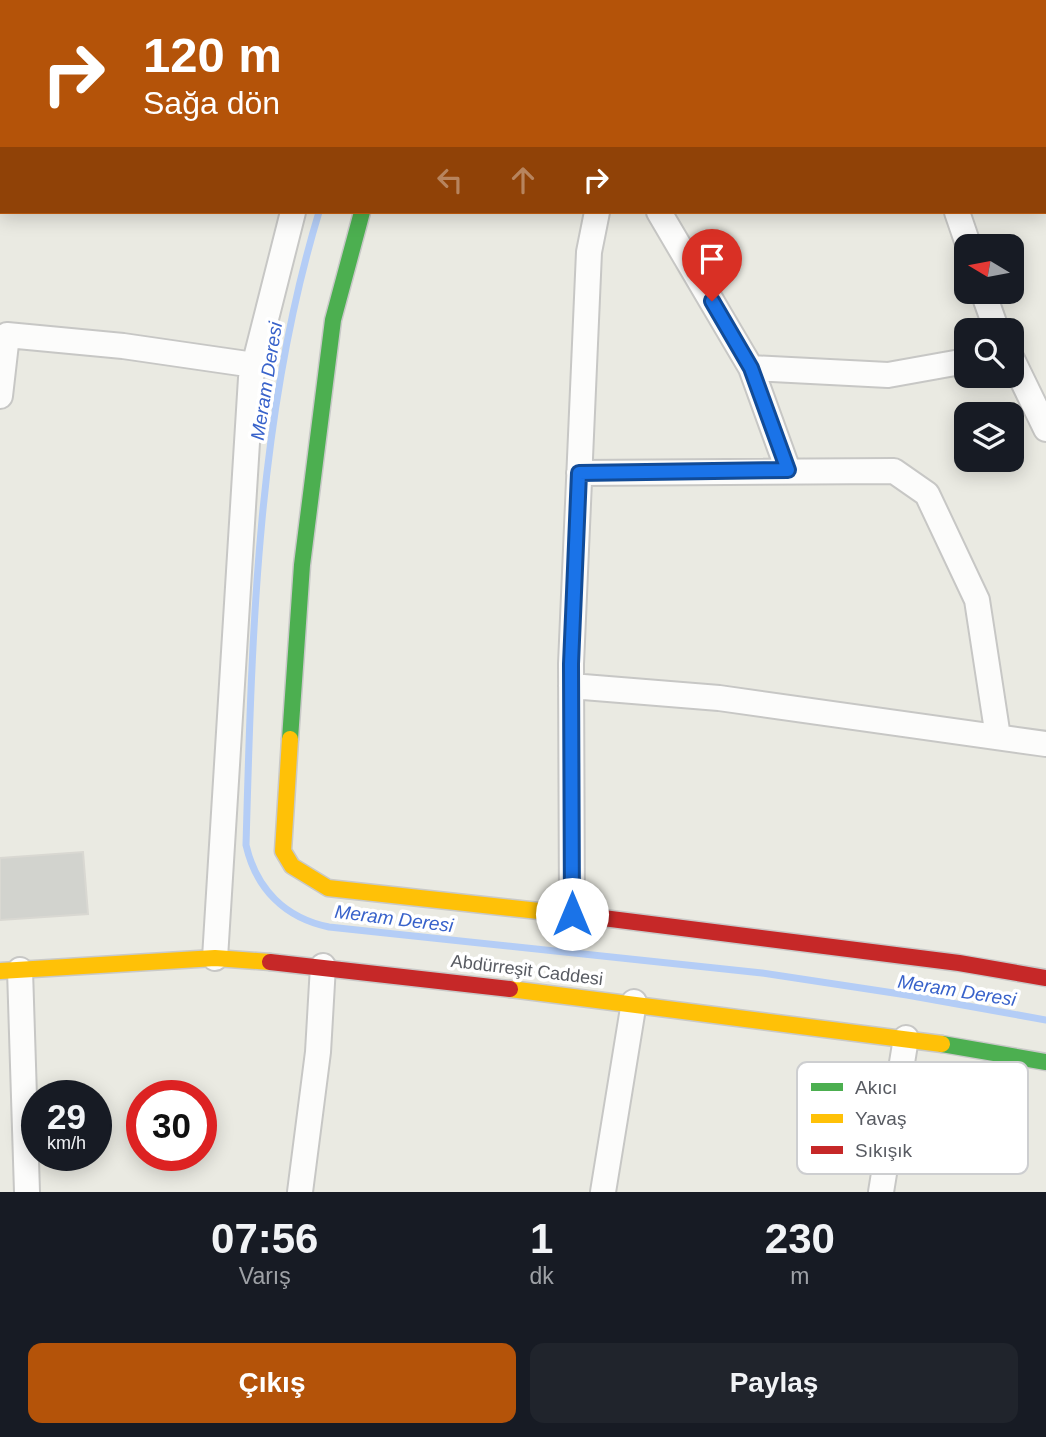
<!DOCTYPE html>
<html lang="tr">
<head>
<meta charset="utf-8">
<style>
  :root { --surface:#171b24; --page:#20242c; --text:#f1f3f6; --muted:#9ea1a6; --accent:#b45309 }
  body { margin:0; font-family:Arial,sans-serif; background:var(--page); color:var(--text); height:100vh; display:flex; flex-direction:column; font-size:26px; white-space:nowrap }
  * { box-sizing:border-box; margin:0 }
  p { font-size:23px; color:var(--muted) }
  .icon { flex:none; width:38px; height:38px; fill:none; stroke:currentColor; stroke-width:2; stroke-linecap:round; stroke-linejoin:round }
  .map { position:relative; height:1192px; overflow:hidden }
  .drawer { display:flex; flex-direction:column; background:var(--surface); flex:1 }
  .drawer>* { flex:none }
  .guide { position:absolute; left:0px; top:0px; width:1046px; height:214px; box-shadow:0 4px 18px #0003; background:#b45309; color:#fff; overflow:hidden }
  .needle { width:46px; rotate:280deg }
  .buttons { position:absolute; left:954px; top:234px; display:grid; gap:14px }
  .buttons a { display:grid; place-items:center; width:70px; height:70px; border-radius:14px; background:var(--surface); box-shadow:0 4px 18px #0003; font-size:35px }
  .speed { position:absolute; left:21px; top:1080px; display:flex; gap:14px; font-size:35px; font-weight:700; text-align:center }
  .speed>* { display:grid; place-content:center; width:91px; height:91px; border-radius:50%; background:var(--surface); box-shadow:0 4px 18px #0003; line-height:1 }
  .speed small { font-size:18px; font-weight:400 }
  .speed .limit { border:10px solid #d22; background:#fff; color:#111 }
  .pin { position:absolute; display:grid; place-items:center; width:60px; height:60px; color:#fff; margin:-72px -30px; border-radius:50% 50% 50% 0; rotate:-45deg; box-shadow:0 0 7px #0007 }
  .pin .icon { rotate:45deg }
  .me { position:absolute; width:77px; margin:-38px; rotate:0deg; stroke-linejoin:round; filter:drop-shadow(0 0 5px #0008) }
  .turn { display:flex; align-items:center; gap:24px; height:147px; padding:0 28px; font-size:32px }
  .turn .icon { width:91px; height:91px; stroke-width:2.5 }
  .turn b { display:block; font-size:49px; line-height:60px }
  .lanes { display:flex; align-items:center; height:66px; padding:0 28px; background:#0003; justify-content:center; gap:35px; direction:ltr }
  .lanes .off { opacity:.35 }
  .eta { display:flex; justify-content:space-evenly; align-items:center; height:119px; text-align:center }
  .eta b { font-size:42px; font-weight:700; line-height:49px }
  .button { display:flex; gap:14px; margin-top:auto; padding:14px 28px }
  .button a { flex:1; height:80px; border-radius:14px; background:var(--accent); color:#fff; font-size:28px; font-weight:700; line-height:80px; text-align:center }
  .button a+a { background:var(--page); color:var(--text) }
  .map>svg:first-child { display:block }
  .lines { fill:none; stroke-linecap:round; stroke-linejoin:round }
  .stream { stroke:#b4cdf6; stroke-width:7 }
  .building { fill:#d2d3ce; stroke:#d9d8d2; stroke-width:2 }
  .street-casing { stroke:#c7c7c5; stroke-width:28 }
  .fast-casing { stroke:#c9c9c8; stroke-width:19 }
  .slow-casing { stroke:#c9c9c8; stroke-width:19 }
  .jam-casing { stroke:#c9c9c8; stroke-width:19 }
  .street { stroke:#fcfcfb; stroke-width:24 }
  .fast { stroke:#4caf50; stroke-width:16 }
  .slow { stroke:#ffc107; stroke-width:16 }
  .jam { stroke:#c62828; stroke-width:16 }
  .route-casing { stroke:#114b97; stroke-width:18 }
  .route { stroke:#1a73e8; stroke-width:12 }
  .labels { text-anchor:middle; stroke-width:7; stroke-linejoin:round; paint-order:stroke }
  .street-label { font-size:18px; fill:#585b62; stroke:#fff }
  .water-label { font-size:19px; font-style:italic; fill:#3862ca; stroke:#fff }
  .key { fill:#fff; stroke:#cdced0; stroke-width:2 }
  .key-label { font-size:19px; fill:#585b62 }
</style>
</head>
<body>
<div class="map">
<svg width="1046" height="1192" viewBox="0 0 1046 1192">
  <rect width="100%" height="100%" fill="#eaeae2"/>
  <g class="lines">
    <path class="stream" d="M385,2L386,0
      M319,212C257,416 252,632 246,845C256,889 285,918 329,927L762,973L907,995L1046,1020"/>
  </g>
  <path class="building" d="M83,852L88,914L0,920V858Z"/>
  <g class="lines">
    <g class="street-casing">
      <path id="street" d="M237,0L247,2
        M857,0L858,2
        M347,2L348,0
        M422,2L423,0
        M635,2V0
        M1045,183L1046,182
        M659,212L751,368L788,470
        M957,212L969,247
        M983,292L997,331
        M1012,359L1046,429
        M751,368L888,375L966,361
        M0,396L7,335L123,346L254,365
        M579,473L894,471L927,494L977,600L998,737
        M571,686L719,698L1046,744
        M572,914L571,664L589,252L597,212
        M215,958L251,378L293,212
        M20,970L27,1192
        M300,1192L318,1052L323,966
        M603,1192L634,1002
        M881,1192L906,1038"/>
    </g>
    <g class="fast-casing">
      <path id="fast" d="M290,739L302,565L333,320L362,212
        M942,1044L1046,1062"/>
    </g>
    <g class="slow-casing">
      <path id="slow" d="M290,739L283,851L292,866L328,888L603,918
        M0,971L215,958L270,962
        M510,989L942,1044"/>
    </g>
    <g class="jam-casing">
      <path id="jam" d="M603,918L959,963L1046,978
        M270,962L510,989"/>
    </g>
    <use href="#street" class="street"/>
    <use href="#fast" class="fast"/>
    <use href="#slow" class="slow"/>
    <use href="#jam" class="jam"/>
  </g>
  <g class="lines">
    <g class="route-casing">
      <path id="route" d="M572,914L571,664L579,473L788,470L751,368L712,301"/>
    </g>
    <use href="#route" class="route"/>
  </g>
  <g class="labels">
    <g class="street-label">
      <text transform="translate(527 970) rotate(7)" y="6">Abdürreşit Caddesi</text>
    </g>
    <g class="water-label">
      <text transform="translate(266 381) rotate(-81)" y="7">Meram Deresi</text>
      <text transform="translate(394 918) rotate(7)" y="7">Meram Deresi</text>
      <text transform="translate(957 990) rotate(9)" y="7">Meram Deresi</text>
    </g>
  </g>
  <rect x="797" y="1062" width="231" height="112" rx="10" class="key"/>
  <rect x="811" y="1083" width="32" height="8" fill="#4caf50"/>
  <rect x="811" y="1114" width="32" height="9" fill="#ffc107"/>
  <rect x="811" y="1146" width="32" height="8" fill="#c62828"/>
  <g class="key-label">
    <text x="855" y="1094">Akıcı</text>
    <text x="855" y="1125">Yavaş</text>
    <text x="855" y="1157">Sıkışık</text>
  </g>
</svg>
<div class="buttons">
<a><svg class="needle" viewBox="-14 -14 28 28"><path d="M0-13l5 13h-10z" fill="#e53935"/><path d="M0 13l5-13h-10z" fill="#9ea1a6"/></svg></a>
<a><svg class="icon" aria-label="search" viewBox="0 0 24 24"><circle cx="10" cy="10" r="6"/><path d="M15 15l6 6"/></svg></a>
<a><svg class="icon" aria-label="layers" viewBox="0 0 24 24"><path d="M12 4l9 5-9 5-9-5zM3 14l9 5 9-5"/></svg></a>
</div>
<div class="speed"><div>29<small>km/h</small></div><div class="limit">30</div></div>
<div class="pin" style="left:712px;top:301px;background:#d93025"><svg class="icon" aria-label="arrive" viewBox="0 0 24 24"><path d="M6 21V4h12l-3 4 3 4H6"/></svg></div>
<svg class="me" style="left:572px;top:914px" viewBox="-20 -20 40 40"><circle r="19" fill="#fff"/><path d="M0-13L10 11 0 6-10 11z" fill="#1a73e8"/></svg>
<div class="guide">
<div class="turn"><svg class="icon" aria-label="right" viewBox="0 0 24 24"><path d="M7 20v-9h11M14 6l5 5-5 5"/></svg><div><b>120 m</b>Sağa dön</div></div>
<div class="lanes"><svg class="icon off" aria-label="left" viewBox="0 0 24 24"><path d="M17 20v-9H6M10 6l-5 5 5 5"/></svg><svg class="icon off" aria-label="ahead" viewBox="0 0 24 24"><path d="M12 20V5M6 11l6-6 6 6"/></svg><svg class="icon" aria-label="right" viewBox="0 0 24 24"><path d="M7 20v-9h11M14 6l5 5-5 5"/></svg></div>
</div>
</div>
<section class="drawer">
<div class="eta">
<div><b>07:56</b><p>Varış</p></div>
<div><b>1</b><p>dk</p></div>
<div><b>230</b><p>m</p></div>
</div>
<div class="button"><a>Çıkış</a><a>Paylaş</a></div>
</section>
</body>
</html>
